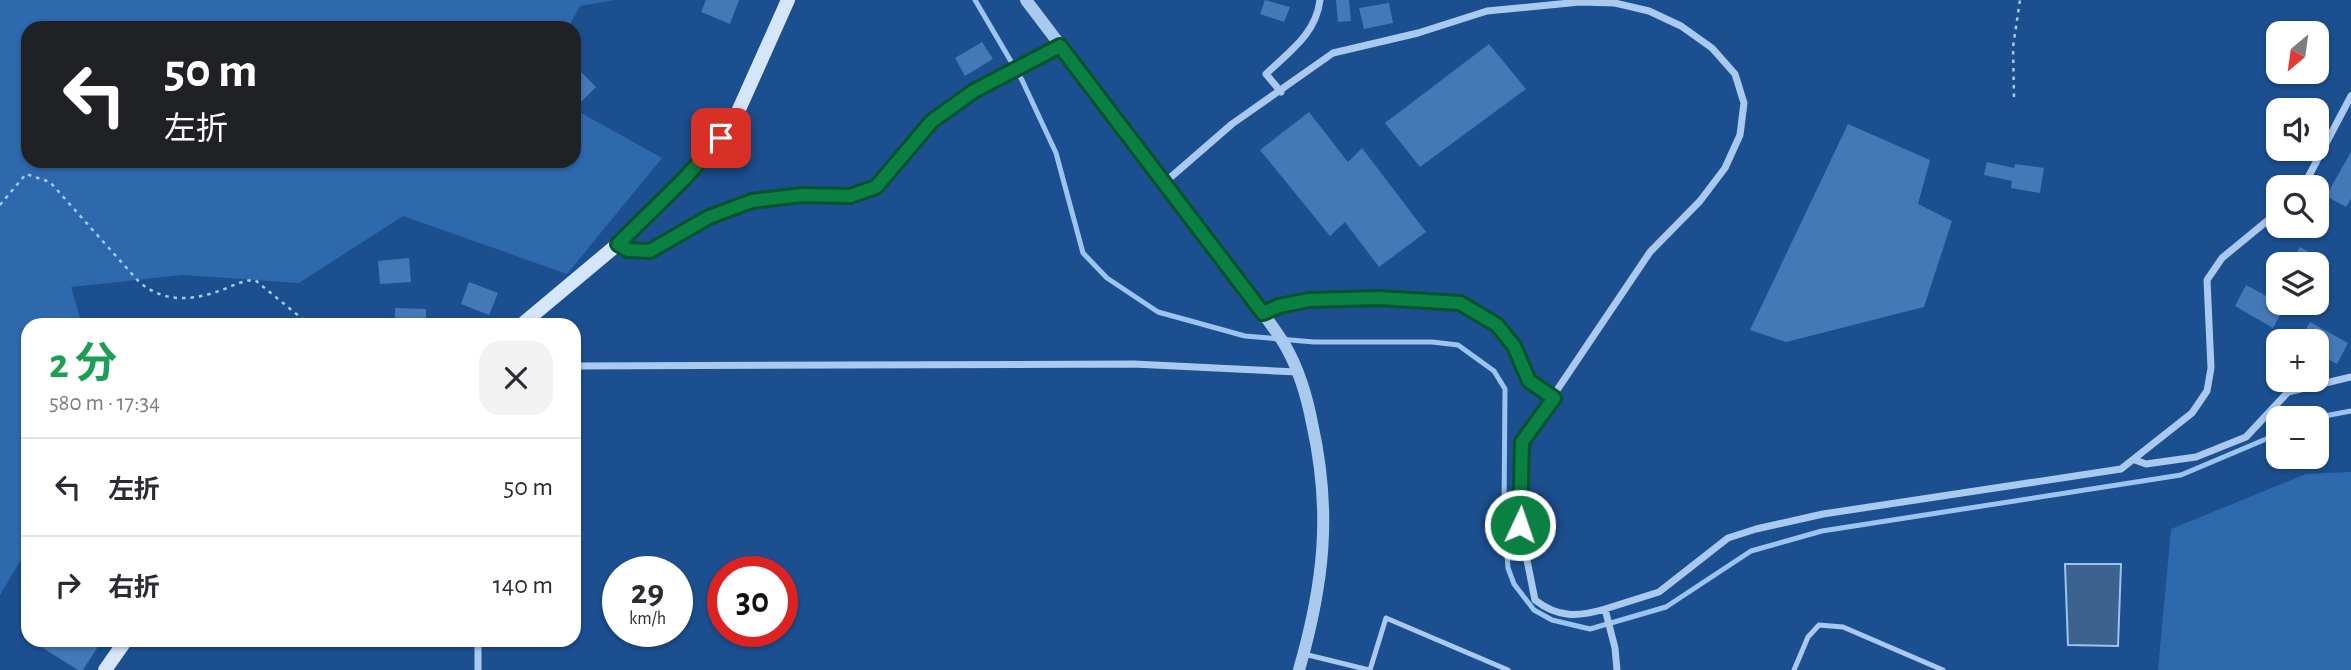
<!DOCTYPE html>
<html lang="ja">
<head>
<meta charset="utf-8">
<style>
  :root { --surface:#fff; --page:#f2f2f3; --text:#2b2b33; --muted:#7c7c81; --line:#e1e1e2 }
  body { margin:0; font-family:"Alegreya Sans","Noto Sans JP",sans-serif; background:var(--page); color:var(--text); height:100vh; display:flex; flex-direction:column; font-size:26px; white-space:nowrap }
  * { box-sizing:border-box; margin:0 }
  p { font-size:23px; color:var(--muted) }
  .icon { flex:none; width:38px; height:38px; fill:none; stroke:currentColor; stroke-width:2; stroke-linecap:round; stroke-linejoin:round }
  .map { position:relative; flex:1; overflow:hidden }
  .side { position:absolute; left:21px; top:318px; width:560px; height:329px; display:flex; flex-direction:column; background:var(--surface); border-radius:21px; box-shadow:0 2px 5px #0004 }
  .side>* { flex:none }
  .banner { position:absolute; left:21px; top:21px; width:560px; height:147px; border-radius:21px; box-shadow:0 2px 5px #0004; background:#202124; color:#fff; overflow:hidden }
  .needle { width:46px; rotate:209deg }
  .tools { position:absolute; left:2266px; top:21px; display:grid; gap:14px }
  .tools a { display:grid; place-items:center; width:63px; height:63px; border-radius:14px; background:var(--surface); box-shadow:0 2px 5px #0004; font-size:35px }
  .speed { position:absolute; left:602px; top:556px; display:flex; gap:14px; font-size:35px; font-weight:700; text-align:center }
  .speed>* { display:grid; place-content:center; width:91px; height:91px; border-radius:50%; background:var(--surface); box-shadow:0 2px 5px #0004; line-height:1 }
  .speed small { font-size:18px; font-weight:400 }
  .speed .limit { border:10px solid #d22; background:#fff; color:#111 }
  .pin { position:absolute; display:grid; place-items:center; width:60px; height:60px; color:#fff; margin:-30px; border-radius:14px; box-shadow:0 4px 10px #0006 }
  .me { position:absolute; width:77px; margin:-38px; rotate:3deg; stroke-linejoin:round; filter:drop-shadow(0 0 5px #0008) }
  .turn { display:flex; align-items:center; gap:24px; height:147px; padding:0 28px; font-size:32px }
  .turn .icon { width:91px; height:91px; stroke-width:2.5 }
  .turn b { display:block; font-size:49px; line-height:60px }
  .round { display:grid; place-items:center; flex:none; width:74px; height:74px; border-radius:21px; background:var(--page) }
  .head { display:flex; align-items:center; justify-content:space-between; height:119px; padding:0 28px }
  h1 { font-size:42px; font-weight:700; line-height:52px; color:#1e9e55 }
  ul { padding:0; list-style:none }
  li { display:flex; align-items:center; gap:21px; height:98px; padding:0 28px; border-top:2px solid var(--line) }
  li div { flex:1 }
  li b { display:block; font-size:26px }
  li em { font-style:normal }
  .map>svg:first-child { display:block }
  .green { fill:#2e69ad }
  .water { fill:#3c6290; stroke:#9cc4f0; stroke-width:2 }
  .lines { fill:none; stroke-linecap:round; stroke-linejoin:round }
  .stream { stroke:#9cc4f0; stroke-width:5 }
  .building { fill:#4478b7 }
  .path { stroke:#a9c9ee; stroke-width:2.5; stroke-dasharray:3.5 5; stroke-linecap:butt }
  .service { stroke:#a9c9ee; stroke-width:5 }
  .minor { stroke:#a9c9ee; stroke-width:7 }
  .tertiary { stroke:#a9c9ee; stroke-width:12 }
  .secondary { stroke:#d6e6fa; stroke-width:14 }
  .route-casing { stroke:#07532c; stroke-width:18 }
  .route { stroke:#0b8043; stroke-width:12 }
</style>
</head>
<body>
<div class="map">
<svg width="2351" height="670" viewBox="0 0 2351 670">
  <rect width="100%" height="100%" fill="#1b4f8f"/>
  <path class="green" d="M0,0H615L580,6L568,28H28V161H574V109L662,158L567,274L403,216L299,283L183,275L71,287L82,325L28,326V548L0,595Z
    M2351,472V670H2158L2171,529L2306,474Z"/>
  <path class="water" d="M2065,564H2121L2118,646L2068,645Z"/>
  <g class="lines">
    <path class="stream" d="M975,0L1022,80L1056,153L1083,253L1107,278L1158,312L1245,336L1314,342H1432L1458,345L1494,371L1505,389L1504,512L1508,568L1514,584L1534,610L1552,620L1590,629L1666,607L1751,551L1822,531L2181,475L2278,434
      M2314,418L2351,411"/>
  </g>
  <path class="building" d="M706,0H739L730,24L701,12Z
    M1265,0L1290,7L1284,22L1260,14Z
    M1336,0H1349L1351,21L1338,22Z
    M1389,3L1393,23L1364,29L1359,8Z
    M982,42L993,59L965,76L955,58Z
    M1489,44L1526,89L1420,167L1385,123Z
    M574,65L596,87L574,109Z
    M1309,112L1348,162L1362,148L1426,232L1379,267L1345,222L1330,236L1260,150Z
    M1848,124L1930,160L1918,204L1952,221L1924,307L1786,342L1750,330Z
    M2351,152V199L2346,207L2326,196Z
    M1987,162L2014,168L2015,164L2044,168L2040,193L2011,188L2012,181L1984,175Z
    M2300,247L2331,264H2290Z
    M409,258L411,282L380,284L378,261Z
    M469,282L498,293L489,315L461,304Z
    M2246,285L2285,306L2273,328L2235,306Z
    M395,308L426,309V326H395Z
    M2310,322L2348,343L2337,364L2317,353V341H2299Z
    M30,640H91L99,645L83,670H78Z"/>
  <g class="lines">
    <path class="path" d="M2014,97L2013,47L2020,0
      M0,205L26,174L50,182L140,283C164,301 186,301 213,293C228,289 240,280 255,280L311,326"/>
    <path class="service" d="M1304,654L1369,670
      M1370,670L1386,618L1508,670
      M1794,670L1808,637L1819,625L1843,627L1943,670"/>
    <path class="minor" d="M1281,92L1266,74C1289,52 1316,34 1320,0
      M1164,183L1232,124L1333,53L1418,33L1487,11L1580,2L1615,3L1649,11L1681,26L1712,48L1735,74L1744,103L1740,135L1725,168L1700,201L1650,252L1522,442L1520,525L1535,600C1558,618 1578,617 1605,609L1615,648L1617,670
      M2303,187L2351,96
      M618,244L628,250L650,251L709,217L752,201L802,195L850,196L876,187L932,121L974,91L1060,46
      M1263,313L1279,306L1309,300L1379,298L1460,303L1497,325L1514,346L1529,381L1554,398
      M574,366L1134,364L1297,372
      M2135,460L2146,464L2196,457L2246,437L2288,392L2351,377
      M1605,609L1659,592L1728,538L1756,529L1823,514L2121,469L2192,413L2207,391L2211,368L2207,280L2222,258L2278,212
      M478,670V640"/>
    <path class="tertiary" d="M1026,0L1259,307C1268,321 1278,333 1286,347C1299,370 1307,397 1312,423C1332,512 1324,583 1299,670"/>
    <path class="secondary" d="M520,326L618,244L683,180L732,125L788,0
      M105,670L126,640"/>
  </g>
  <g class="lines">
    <g class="route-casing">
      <path id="route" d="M721,138L683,180L618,244L628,250L650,251L709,217L752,201L802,195L850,196L876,187L932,121L974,91L1060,46L1263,313L1279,306L1309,300L1379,298L1460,303L1497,325L1514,346L1529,381L1554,398L1522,442L1520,525"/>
    </g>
    <use href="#route" class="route"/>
  </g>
</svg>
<div class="tools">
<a><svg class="needle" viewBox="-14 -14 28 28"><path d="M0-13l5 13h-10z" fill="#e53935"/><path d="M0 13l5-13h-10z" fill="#7c7c81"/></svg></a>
<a><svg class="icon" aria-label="sound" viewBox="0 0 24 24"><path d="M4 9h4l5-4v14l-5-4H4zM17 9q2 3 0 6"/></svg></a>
<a><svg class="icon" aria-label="search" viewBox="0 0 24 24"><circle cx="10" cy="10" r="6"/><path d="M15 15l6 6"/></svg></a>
<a><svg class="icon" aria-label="layers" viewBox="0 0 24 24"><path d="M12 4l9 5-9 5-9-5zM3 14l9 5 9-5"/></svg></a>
<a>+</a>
<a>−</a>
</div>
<div class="speed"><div>29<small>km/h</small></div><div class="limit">30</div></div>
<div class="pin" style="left:721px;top:138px;background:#d93025"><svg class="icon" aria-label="arrive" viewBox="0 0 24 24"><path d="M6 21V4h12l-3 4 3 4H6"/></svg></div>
<svg class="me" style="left:1520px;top:525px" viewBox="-20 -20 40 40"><circle r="17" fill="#0b8043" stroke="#fff" stroke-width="3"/><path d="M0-11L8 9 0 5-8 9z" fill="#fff"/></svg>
<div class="banner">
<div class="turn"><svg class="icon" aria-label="left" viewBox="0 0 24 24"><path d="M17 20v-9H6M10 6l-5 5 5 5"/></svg><div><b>50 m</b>左折</div></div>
</div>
<section class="side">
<div class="head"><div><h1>2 分</h1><p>580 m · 17:34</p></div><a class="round"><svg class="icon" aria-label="close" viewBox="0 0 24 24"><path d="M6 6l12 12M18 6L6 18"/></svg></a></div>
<ul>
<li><svg class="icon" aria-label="left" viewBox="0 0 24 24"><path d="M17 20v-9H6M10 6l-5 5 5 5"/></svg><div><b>左折</b></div><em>50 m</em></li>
<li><svg class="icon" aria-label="right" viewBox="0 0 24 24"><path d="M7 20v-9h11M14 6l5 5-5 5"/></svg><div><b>右折</b></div><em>140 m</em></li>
</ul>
</section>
</div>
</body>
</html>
